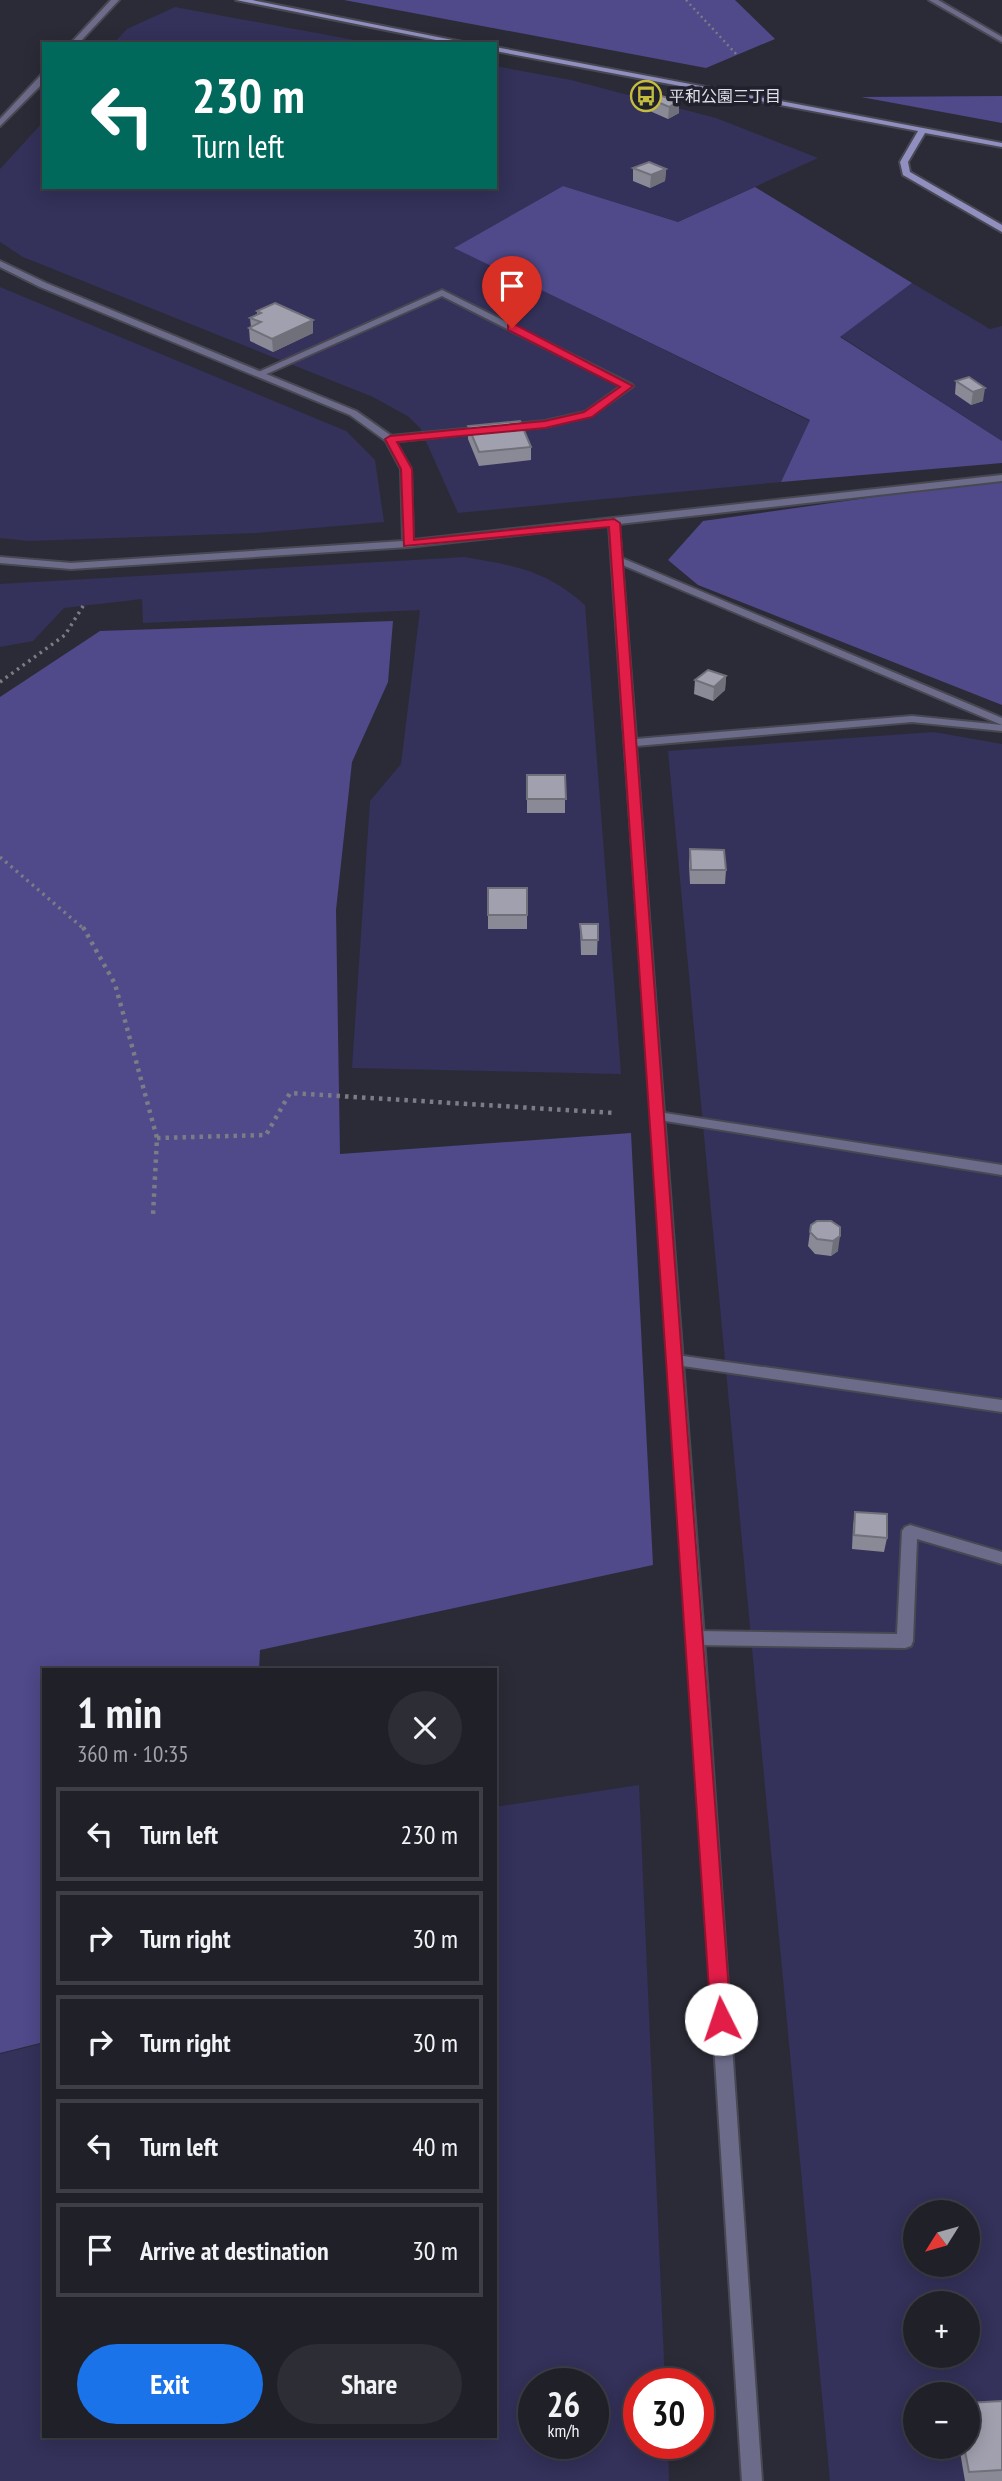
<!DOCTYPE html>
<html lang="en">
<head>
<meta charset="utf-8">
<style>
  :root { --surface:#202029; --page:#2d2d35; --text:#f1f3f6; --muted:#a2a3a8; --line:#3d3e46; --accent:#1a73e8 }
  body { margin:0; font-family:"PT Sans Narrow","Noto Sans JP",sans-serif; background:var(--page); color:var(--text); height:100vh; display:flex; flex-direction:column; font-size:26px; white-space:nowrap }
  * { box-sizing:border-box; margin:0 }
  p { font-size:23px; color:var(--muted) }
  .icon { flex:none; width:38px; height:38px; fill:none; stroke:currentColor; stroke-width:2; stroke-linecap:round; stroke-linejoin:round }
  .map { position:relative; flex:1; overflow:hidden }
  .side { position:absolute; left:42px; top:1668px; width:455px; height:770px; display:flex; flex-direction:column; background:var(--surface); border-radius:0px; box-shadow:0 4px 18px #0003,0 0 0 2px var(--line) }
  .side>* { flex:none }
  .banner { position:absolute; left:42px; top:42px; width:455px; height:147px; border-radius:0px; box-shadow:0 4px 18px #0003,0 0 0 2px var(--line); background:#00695c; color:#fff; overflow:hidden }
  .needle { width:46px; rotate:233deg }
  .tools { position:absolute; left:903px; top:2200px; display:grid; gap:14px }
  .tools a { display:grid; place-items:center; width:77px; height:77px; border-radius:50%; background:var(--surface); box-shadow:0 4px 18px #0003,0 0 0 2px var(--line); font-size:35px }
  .speed { position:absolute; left:518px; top:2368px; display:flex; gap:14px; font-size:35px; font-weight:700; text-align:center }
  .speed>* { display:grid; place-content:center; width:91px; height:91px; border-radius:50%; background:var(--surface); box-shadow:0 4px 18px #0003,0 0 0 2px var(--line); line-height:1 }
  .speed small { font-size:18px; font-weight:400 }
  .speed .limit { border:10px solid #d22; background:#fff; color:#111 }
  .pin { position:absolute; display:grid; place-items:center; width:60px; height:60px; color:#fff; margin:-72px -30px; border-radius:50% 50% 50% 0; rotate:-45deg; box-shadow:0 0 7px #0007 }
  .pin .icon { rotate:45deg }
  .me { position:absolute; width:77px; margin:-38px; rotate:356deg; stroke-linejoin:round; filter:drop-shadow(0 0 5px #0008) }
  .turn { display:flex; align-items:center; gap:24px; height:147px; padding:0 35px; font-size:32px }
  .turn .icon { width:91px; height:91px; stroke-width:2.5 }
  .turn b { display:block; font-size:49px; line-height:60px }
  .round { display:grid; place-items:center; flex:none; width:74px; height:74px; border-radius:37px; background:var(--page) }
  .overview { display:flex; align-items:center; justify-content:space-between; height:119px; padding:0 35px }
  h1 { font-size:42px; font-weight:700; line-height:52px }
  .primary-button { display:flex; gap:14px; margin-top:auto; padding:14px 35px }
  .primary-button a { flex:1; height:80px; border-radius:42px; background:var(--accent); color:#fff; font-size:28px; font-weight:700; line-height:80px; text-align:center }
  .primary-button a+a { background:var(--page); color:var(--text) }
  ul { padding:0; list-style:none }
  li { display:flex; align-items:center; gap:21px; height:94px; margin:0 14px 10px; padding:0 21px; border:4px solid var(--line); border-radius:0px }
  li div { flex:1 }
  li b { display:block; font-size:26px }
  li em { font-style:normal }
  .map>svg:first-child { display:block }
  .green { fill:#34315a; fill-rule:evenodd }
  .forest { fill:#50498a }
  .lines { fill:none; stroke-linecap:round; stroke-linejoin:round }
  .lane-casing { stroke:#484853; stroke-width:4 }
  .street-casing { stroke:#484853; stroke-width:4 }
  .secondary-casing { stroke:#484853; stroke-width:4 }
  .path-far2 { stroke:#7c7c86; stroke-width:2.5; stroke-dasharray:2 3.5; stroke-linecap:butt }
  .path-far1 { stroke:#7c7c86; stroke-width:3.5; stroke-dasharray:2.5 4.5; stroke-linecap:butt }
  .path { stroke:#7c7c86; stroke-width:4.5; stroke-dasharray:3.5 5; stroke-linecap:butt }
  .lane { fill:#6c6c8a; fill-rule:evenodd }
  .street { fill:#6c6c8a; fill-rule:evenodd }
  .secondary { fill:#918fbf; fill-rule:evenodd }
  .wall { fill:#8a8a96 }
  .shaded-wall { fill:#70707a }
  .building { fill:#a0a0af; stroke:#70707a; stroke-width:2 }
  .route { fill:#e11d48; stroke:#92132f; stroke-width:2 }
  .labels { text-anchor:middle; stroke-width:7; stroke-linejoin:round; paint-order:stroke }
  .far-poi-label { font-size:16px; fill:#e0e0e9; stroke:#21212d; text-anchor:start }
</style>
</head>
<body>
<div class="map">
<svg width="1002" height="2481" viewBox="0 0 1002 2481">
  <rect width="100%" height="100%" fill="#2b2b37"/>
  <path class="green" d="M175,7L376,44H113L127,29Z
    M495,66L571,80L716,118L818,158L678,222L563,186L455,248L810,421L781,482L458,513L420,428L409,417L373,397L23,257L0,242V169L44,121V187H495Z
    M912,283L990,329L1002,326V441L840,336Z
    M0,287L346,431L375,460L384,522L256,533L28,541L0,538Z
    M465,557C516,566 546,570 585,605L621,1074L352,1068L370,801L401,764L420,610L143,623L142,599L64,608L33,641L0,647V584Z
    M934,732L1002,744V2481H830L668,751ZM915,2212H968V2264H915ZM915,2303H968V2356H915ZM915,2394H968V2446H915Z
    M639,1785L665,2383L639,2384V2443H668L669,2481H0V2054L44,2043V2436H495V1807ZM534,2384H593V2443H534Z"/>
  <path class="forest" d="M344,0H735L775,39L706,68Z
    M1002,96V123L861,97Z
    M563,186L678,222L755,187L912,283L840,337L1002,441V463L781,482L810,420L454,248Z
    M1002,479V705L698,585L668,560L703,521Z
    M393,621L388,682L352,762L336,910L340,1154L631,1133L653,1565L260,1650L259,1669L44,1670V2042L0,2053V697L100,631Z"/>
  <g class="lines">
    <g class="lane-casing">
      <path id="lane" d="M929,0H938L1002,37V42Z
        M442,290L631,384L633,386L591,416L545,427L503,430V426L506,425L545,421L585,412L621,386L442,296L262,376L254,374Z
        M485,427L488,428V432L390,442L385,439L390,436Z
        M617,556L1002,718V725L613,561L612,559Z
        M658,1112L1002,1165V1175L653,1119L651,1116Z
        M676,1355L1002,1400V1412L676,1365L671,1364L669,1360L671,1356Z
        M910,1525L1002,1552V1564L917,1539L913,1641L911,1646L905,1648L696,1645L690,1643L688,1638L690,1633L696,1631L897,1634L902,1531L905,1527Z"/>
    </g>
    <g class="street-casing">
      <path id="street" d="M111,0H119L78,44H70Z
        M41,75H44V82L0,126V119Z
        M0,261L46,283L356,411L393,437L411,469L413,540L1002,475V481L619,524L636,739L912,716L1002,725V731L912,722L636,746L704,1638L762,2481H742L688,1638L609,525L408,547L71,569L0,563V557L71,563L403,541L401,469L386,441L350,415L40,287L0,267Z"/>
    </g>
    <g class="secondary-casing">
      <path id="secondary" d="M236,0H252L473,44H456Z
        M495,47L1002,143V147L925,133L908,162L910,172L1002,225V232L903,175L900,162L918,131L495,51Z"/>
    </g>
    <path class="path-far2" d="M686,0L738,56"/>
    <path class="path-far1" d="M0,682L65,635L85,603
      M0,857L84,929"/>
    <path class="path" d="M83,927L115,984L157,1138L153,1215
      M157,1138L266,1135L290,1093L614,1113"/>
    <use href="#lane" class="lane"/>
    <use href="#street" class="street"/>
    <use href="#secondary" class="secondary"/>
  </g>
  <path class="wall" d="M651,93L679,113L668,119L643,108L644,96Z
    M633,168L666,169L665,181L650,188L633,181Z
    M257,311L313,333L273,352L250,341L249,328L251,327L250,318L257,315Z
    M969,377L983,401L971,405L955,394L956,381Z
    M468,426L531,447V460L479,466L468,439Z
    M726,676L725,690L713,701L694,694L695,680Z
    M527,775H565V813H527Z
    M690,849L726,870L725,884H690L689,864Z
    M488,888H527V929H488Z
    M580,924H598L597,955H581Z
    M831,1221L838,1251L831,1256L815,1254L808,1246L810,1232Z
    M855,1512L887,1538L884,1552L852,1549L853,1526Z
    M1002,2401V2481H965L959,2446H968Z"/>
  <path class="shaded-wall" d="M679,101V113L668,119L669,107Z
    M666,169L665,181L650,188L651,175Z
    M95,187H112V189L95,190Z
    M313,320V333L273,352L272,339Z
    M985,388L983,401L971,405L973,392Z
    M726,676L725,690L713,701L714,687Z
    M840,1236L838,1251L831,1256L833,1241Z"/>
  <path class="building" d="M651,93L679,101L669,107L644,96Z
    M649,162L666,169L651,175L633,168Z
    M275,303L313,320L272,339L249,328L261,322L250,318L261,313L257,311Z
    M969,377L985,388L973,392L956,381Z
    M520,421L531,447L479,452L468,426Z
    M708,670L726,676L714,687L695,680Z
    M527,775H565L566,799H527Z
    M690,849L724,850L726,870H691Z
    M488,888H527V915H488Z
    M580,924H598V940H582Z
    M817,1221H831L840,1227V1236L833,1241L817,1239L810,1232L811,1225Z
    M855,1512L887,1514V1538L854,1535Z
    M1002,2401V2470L969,2472L964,2446H968V2403Z"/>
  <path class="route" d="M508,325H516L633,386L592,417L545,428L397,442L412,469L414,540L614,519L620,523L731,2019L728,2026L721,2028L714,2026L711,2019L609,527L404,546L401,469L385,439L390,436L545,421L584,412L620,387L508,330Z"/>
  <defs>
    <g id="bus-ring" transform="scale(1.575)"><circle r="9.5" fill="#21212d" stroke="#c4bc3d" stroke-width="1.5"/><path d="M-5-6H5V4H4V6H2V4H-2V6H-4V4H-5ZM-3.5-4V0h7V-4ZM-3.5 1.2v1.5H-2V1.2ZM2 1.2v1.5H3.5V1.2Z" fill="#c4bc3d"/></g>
  </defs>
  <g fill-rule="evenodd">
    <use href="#bus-ring" x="646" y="96"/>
  </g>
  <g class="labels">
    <g class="far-poi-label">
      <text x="669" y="102">平和公園三丁目</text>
    </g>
  </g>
</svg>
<div class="tools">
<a><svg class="needle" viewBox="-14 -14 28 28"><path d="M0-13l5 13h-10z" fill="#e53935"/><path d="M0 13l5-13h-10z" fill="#a2a3a8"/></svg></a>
<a>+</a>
<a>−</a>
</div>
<div class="speed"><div>26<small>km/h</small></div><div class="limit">30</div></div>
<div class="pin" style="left:512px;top:328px;background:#d93025"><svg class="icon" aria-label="arrive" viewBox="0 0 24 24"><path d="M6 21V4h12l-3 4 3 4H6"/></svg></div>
<svg class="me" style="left:721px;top:2019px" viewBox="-20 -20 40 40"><circle r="19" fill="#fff"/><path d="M0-13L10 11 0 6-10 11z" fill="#e11d48"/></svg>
<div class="banner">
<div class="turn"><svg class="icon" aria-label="left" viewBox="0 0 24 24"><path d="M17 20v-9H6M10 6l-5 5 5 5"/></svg><div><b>230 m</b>Turn left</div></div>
</div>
<section class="side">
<div class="overview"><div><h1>1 min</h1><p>360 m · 10:35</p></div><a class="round"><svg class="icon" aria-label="close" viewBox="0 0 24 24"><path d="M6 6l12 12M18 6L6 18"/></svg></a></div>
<ul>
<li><svg class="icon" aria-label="left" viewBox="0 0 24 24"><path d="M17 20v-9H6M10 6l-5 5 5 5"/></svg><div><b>Turn left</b></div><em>230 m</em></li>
<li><svg class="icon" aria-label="right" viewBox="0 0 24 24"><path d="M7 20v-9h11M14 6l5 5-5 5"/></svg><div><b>Turn right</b></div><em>30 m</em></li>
<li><svg class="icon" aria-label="right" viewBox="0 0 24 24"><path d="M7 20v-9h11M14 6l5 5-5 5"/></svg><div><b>Turn right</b></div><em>30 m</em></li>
<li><svg class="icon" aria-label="left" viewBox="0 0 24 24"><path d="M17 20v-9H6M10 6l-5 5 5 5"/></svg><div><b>Turn left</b></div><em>40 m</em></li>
<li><svg class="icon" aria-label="arrive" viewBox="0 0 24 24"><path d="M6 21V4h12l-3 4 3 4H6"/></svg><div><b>Arrive at destination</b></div><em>30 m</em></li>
</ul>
<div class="primary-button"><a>Exit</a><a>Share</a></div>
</section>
</div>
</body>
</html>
